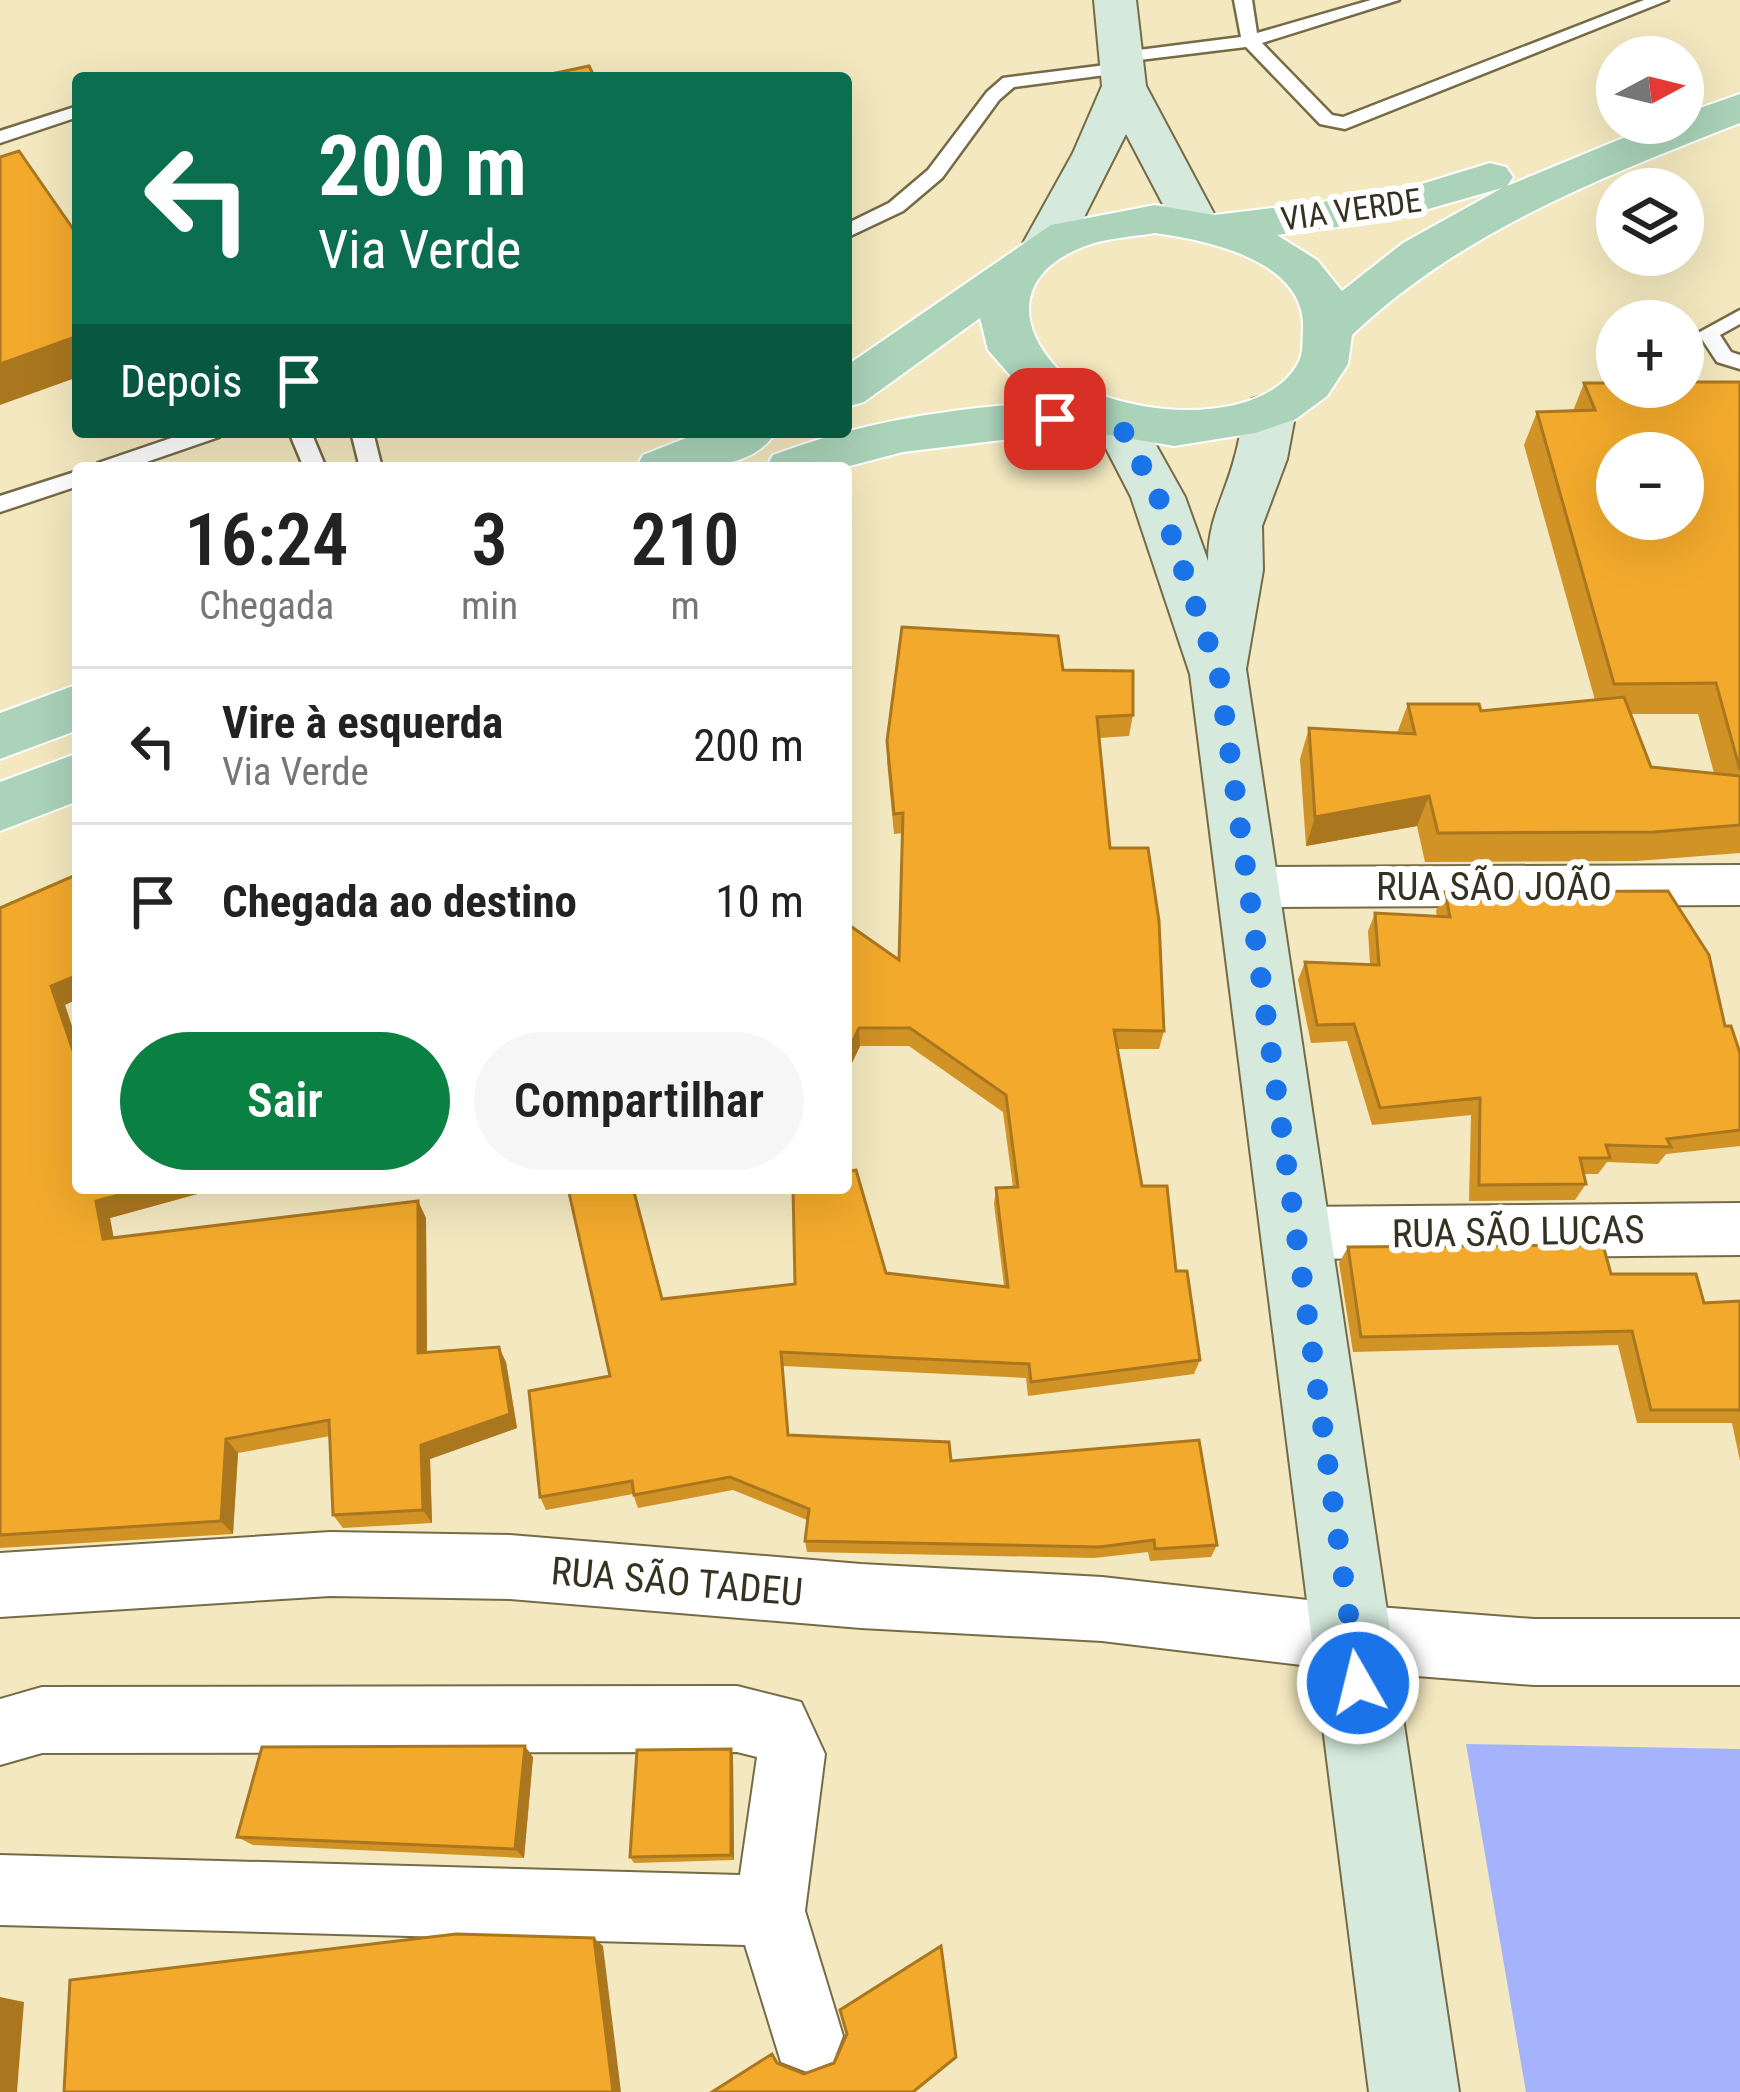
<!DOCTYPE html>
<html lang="pt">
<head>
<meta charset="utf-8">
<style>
  :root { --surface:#fff; --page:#f6f6f6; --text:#222; --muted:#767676; --line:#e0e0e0; --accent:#0b8043 }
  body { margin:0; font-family:"Roboto Condensed",sans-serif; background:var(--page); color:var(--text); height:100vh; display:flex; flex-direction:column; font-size:45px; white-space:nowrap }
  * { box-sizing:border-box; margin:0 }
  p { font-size:39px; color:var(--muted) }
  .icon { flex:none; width:66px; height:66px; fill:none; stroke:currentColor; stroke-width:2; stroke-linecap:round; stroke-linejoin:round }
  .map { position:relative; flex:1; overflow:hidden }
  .details { position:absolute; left:72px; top:462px; width:780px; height:732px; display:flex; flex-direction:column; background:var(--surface); border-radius:12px; box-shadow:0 12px 48px #0002 }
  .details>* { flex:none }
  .top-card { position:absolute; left:72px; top:72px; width:780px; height:366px; border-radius:12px; box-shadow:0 12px 48px #0002; background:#0b6e4f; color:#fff; overflow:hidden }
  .needle { width:78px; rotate:83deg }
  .controls { position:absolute; left:1596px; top:36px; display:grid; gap:24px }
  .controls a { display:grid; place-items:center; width:108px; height:108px; border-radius:50%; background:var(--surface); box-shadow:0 12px 48px #0002; font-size:60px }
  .pin { position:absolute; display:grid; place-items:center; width:102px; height:102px; color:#fff; margin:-51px; border-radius:24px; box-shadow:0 6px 18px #0006 }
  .me { position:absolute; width:132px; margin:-66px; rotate:352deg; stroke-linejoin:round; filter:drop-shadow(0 0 9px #0008) }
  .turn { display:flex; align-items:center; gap:42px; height:252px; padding:0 48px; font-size:54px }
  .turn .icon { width:156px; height:156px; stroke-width:2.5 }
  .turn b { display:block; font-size:84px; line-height:102px }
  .then { display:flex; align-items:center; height:114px; padding:0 48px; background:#0003; gap:24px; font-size:45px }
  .eta { display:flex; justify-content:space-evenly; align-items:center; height:204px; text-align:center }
  .eta b { font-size:72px; font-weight:600; line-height:84px }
  .cta { display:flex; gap:24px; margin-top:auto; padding:24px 48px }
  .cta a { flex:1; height:138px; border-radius:72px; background:var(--accent); color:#fff; font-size:48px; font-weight:600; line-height:138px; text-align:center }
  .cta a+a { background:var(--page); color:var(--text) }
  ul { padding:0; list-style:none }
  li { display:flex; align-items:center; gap:36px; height:156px; padding:0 48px; border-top:3px solid var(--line) }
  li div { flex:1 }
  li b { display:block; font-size:45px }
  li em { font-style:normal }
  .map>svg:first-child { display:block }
  .green { fill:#a4b3fb }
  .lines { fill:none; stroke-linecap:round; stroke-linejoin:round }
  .lane-casing { stroke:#756b46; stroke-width:5 }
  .street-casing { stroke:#756b46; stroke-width:4 }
  .secondary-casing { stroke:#756b46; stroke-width:4 }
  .primary-casing { stroke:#fff; stroke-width:4 }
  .lane { fill:#fff; fill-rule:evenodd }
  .street { fill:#fff; fill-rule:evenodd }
  .secondary { fill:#d5e9dc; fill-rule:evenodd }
  .primary { fill:#aad3b9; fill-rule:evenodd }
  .wall { fill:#d19226; fill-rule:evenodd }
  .shaded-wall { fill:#aa771f }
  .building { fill:#f3aa2c; stroke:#aa771f; stroke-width:3; fill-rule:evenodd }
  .route { stroke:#1a73e8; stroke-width:21; stroke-dasharray:0 37.8 }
  .labels { text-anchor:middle; stroke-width:12; stroke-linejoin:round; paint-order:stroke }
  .far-street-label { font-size:33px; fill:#363222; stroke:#fff }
  .street-label { font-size:39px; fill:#363222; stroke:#fff }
</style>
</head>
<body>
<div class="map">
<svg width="1740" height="2092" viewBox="0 0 1740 2092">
  <rect width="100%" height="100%" fill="#f3e8bf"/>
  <path class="green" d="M1466,1744L1740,1749V2092H1526Z"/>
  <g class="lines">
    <g class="lane-casing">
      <path id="lane" d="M1234,0H1252L1257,33L1371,0H1399L1262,43L1332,115L1343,117L1644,0H1668L1345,129L1320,124L1246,47L1123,62L1114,57L1123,52L1241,37Z
        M1122,63L1128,64V72L1014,87L999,100L942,178L903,211L846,238V224L889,203L928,170L987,92L1003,78Z
        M78,106V117L0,143V131Z
        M1740,310V324L1720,335L1731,352L1740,355V369L1717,362L1698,333Z
        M189,432H222L219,437L129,468H95L98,463Z
        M289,432H311L326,468H304Z
        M351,432H373L382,468H360Z
        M78,471V486L0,512V496Z"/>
    </g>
    <g class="street-casing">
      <path id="street" d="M1740,865V905L1248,907L1230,901L1222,887L1230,873L1248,867Z
        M1740,1203V1255L1295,1259L1275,1251L1266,1233L1275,1215L1295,1207Z
        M330,1532L510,1535L861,1564L1102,1577L1352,1605L1534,1619H1740V1685H1534L1352,1671L1102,1641L861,1628L510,1599L330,1596L0,1617V1553Z
        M737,1686L801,1702L825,1754L805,1911L843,2036L833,2062L807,2072L781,2062L745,1945L0,1925V1855L740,1875L757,1757L737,1752L42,1753L0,1765V1699L42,1687Z"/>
    </g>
    <g class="secondary-casing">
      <path id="secondary" d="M1094,0H1136L1146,86L1219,223L1212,233L1195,237L1178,233L1126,134L1071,243L1064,253L1047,258L1030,253L1023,243L1073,153L1102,86Z
        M1270,394L1288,399L1296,411L1287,459L1262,526L1263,570L1246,669L1459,2092H1369L1190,674L1131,497L1093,423L1101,411L1119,406L1137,411L1185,497L1208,561C1208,518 1225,496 1235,456C1241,436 1241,417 1252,399Z"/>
    </g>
    <g class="primary-casing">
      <path id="primary" d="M1740,94V123C1600,178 1463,230 1352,335L1348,364L1327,396L1296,419L1255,433L1174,446L1097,433L1019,438L903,452L842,468H766L773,455C858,423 943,409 1034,403L988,350L980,318L864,402L846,407V366L1051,225L1155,205L1214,215L1322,202L1415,186L1490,163L1506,167L1513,177L1507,186L1659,123H1683V114ZM1502,188L1403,243L1342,291L1317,260L1277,235L1390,220ZM1155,233C1206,240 1306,260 1303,329C1302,341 1304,354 1297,365C1258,432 1103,417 1056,367C1013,320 1021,271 1083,247C1104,238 1132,237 1155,233Z
        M701,432H776C749,475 679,468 636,468L643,455Z
        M78,684V730L0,759V713Z
        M78,753V801L0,831V782Z"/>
    </g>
    <use href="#lane" class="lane"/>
    <use href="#street" class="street"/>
    <use href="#secondary" class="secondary"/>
    <use href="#primary" class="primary"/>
  </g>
  <path class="wall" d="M1740,382V853L1637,861L1425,862L1417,826L1306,846L1300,759L1309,728L1397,733L1408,704L1481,711L1595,700L1524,445L1537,412L1573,411L1584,383ZM1630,714H1698L1714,773L1651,767Z
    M1063,670L1133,715L1129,736L1099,738L1110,848L1164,1031L1159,1049H1118L1142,1186L1176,1271L1200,1360L1194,1374L1028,1396L1026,1378L783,1366L788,1435L951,1461L1217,1545L1211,1557L1150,1561L1148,1552L1094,1558L807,1552L805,1541L807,1520L733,1490L638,1508L633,1494L546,1510L540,1497L610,1376L662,1299L886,1273L1004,1286L994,1204L996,1188L1013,1187L1003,1112L909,1046H860L850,1067L846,1064V923L899,960L903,833L894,834L887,761V741Z
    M1445,892L1725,1026L1740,1053V1146L1666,1154L1658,1164L1607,1162L1598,1174H1584L1586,1184L1575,1200L1469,1201L1471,1115L1372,1125L1347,1041L1311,1043L1298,980L1305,962L1370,964L1368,931L1375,913L1437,917L1436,911Z
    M0,908L65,1005L78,1045V1188H219L110,1218L113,1237L418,1201L426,1218L427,1352L506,1362L517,1428L430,1459L432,1523L343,1528L333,1515L330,1436L238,1453L233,1534L0,1548Z
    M1348,1247L1611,1274L1704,1303L1740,1301V1461L1732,1423H1637L1618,1345L1353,1352L1339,1263Z
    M733,1756L734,1860L634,1863L630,1857Z
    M533,1757L524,1858L253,1845L237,1837Z"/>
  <path class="shaded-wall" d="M78,336V377L0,405V364Z
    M1429,796L1417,826L1306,846L1315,817Z
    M78,975V999L65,1005L78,1045V1065L51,986Z
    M859,1028L860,1046L850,1067L849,1049Z
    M145,1188H219L110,1218L117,1255L103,1239L96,1201Z
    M418,1201L426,1218L427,1368L418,1353Z
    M499,1347L506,1362L517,1428L430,1459L432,1523L423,1510L421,1445Z
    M226,1439L238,1453L233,1534L221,1521Z
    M525,1746L533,1757L524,1858L515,1849Z
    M731,1749L733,1756L734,1860L731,1855Z
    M594,1938L603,1946L621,2092H613Z
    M0,1997L24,2002L17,2092H0Z"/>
  <path class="building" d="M589,66L595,78H532Z
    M19,151L78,236V336L0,364V157Z
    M1683,382H1740V770L1716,683L1614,684L1537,412L1595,410L1584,383H1617V387H1683ZM1617,453H1683V519H1617Z
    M902,627L1058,636L1063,670L1133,671V715L1097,717L1110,848H1148L1159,921L1164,1031L1114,1030L1142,1186H1167L1176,1271H1187L1200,1360L1031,1382L1029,1364L781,1352L788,1435L949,1442L951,1461L1199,1440L1217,1545L1155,1549L1154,1540L1099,1547L805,1541L809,1509L730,1477L634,1495L632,1481L540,1497L529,1391L610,1376L568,1188H633L662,1299L795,1284L793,1188H846V1172L856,1170L886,1273L1008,1287L996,1188L1018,1187L1006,1095L910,1028H859L849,1049L846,1047V923L899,960L903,813L894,814L887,741Z
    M1624,697L1651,767L1740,776V825L1654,832L1438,833L1429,796L1315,817L1309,728L1415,734L1408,704H1479L1481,711Z
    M78,874V975L51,986L78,1065V1188H145L96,1201L103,1239L418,1201V1353L499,1347L510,1414L421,1445L423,1510L333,1515L329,1420L226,1439L221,1521L0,1535V908Z
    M1668,891L1709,955L1725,1026H1731L1740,1053V1130L1667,1139L1671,1147L1606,1145L1610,1158H1580L1586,1184L1479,1185L1480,1098L1380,1108L1354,1024L1317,1025L1305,962L1379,965L1375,913L1450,917L1445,892Z
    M1603,1245L1611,1274H1696L1704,1303L1740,1301V1410H1651L1632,1331L1361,1337L1348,1247Z
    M525,1746L515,1849L237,1837L262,1747Z
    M731,1749V1855L630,1857L637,1750Z
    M456,1934L594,1938L613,2092H64L70,1980Z
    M941,1946L956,2057L913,2092H712L772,2054L777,2063L804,2074L834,2063L847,2034L840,2010Z"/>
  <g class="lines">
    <path class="route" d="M1055,419L1097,416L1119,423L1158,496L1219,674L1358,1683"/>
  </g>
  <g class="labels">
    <g class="far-street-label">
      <text transform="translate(1351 209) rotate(-8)" y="12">VIA VERDE</text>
    </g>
    <g class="street-label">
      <text x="1494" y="900">RUA SÃO JOÃO</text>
      <text transform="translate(1518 1231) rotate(-1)" y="14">RUA SÃO LUCAS</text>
      <text transform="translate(677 1581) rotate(5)" y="14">RUA SÃO TADEU</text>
    </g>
  </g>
</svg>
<div class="controls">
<a><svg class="needle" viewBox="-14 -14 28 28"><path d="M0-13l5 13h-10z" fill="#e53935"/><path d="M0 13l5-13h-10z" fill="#767676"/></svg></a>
<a><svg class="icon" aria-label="layers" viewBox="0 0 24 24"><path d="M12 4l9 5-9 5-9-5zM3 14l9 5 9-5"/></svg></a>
<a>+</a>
<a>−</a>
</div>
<div class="pin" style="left:1055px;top:419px;background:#d93025"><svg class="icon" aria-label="arrive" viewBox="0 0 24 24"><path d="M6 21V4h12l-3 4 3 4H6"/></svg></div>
<svg class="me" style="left:1358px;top:1683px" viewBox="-20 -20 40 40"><circle r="17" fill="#1a73e8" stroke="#fff" stroke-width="3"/><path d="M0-11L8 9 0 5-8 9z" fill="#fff"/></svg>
<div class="top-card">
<div class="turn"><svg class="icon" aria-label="left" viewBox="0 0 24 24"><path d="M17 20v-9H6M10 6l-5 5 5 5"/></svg><div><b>200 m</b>Via Verde</div></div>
<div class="then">Depois<svg class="icon" aria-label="arrive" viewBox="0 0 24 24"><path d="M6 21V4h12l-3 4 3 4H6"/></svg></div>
</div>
<section class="details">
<div class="eta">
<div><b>16:24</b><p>Chegada</p></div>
<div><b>3</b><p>min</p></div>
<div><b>210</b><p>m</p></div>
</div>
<ul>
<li><svg class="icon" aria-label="left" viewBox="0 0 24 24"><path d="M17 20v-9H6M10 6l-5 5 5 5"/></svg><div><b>Vire à esquerda</b><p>Via Verde</p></div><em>200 m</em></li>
<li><svg class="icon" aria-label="arrive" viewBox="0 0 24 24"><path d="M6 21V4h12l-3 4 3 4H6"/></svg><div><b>Chegada ao destino</b></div><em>10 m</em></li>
</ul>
<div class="cta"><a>Sair</a><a>Compartilhar</a></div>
</section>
</div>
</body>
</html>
